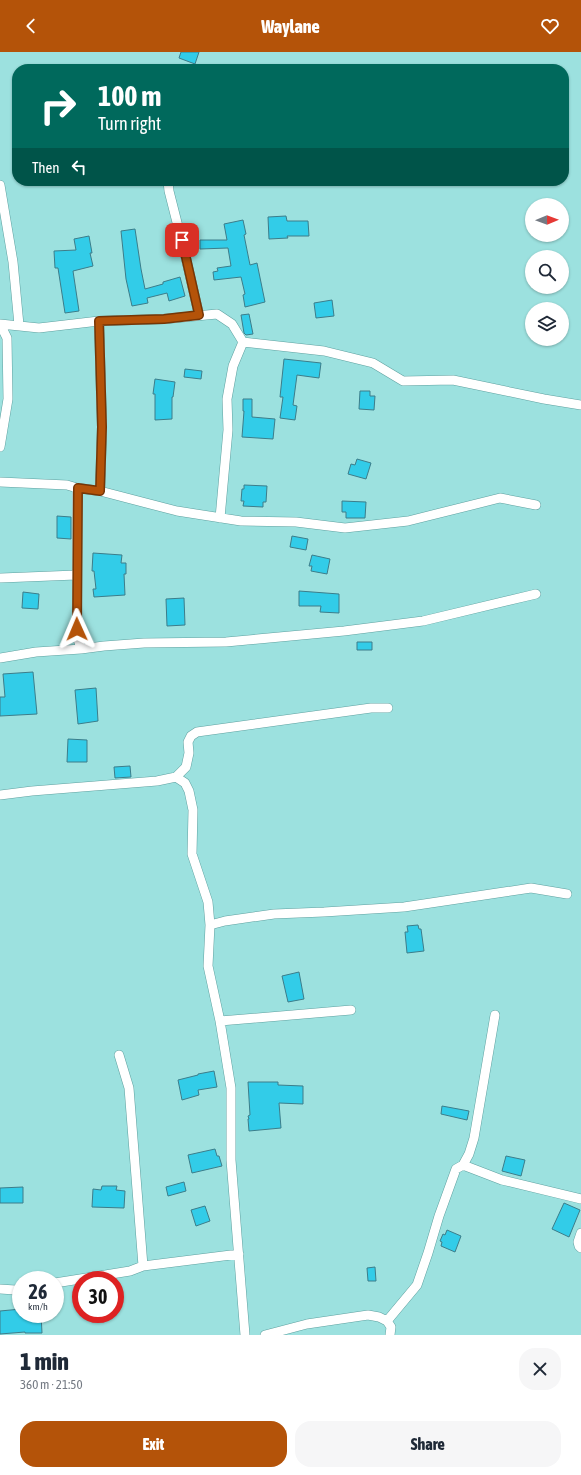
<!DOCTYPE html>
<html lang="en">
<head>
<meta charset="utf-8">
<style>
  :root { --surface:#fff; --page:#f6f6f7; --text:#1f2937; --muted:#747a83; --accent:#b45309 }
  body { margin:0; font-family:"Asap Condensed",sans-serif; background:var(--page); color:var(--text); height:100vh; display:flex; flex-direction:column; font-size:15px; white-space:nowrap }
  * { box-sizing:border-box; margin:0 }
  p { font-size:13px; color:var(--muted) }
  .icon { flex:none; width:22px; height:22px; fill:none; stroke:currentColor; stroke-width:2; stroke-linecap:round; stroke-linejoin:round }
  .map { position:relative; height:1283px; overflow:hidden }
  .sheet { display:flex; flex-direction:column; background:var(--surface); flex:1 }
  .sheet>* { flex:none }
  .guide { position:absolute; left:12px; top:12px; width:557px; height:122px; border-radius:16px; box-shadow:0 1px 3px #0004; background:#00695c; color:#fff; overflow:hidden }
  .needle { width:26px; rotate:89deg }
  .fabs { position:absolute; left:525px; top:146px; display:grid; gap:8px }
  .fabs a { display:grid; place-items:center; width:44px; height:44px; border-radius:50%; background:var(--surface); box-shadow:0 1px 3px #0004; font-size:20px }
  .speed { position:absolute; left:12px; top:1219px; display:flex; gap:8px; font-size:20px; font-weight:700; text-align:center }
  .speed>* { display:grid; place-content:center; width:52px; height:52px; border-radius:50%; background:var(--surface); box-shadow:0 1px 3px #0004; line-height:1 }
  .speed small { font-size:10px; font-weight:400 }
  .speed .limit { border:6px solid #d22; background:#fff; color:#111 }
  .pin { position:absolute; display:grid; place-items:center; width:34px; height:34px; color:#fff; margin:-17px; border-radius:8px; box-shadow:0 2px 6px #0006 }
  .me { position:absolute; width:44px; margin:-22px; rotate:359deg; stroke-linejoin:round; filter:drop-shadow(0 0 3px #0008) }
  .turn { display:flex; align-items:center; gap:14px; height:84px; padding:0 20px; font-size:18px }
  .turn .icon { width:52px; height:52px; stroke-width:2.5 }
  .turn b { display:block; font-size:28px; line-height:34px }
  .then { display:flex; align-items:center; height:38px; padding:0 20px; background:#0003; gap:8px; font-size:15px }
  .round { display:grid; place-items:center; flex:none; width:42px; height:42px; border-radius:16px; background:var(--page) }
  .headline { display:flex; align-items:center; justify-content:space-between; height:68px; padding:0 20px }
  h1 { font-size:24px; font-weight:800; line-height:30px }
  .primary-button { display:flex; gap:8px; margin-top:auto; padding:8px 20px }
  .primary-button a { flex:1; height:46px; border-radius:16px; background:var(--accent); color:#fff; font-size:16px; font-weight:800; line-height:46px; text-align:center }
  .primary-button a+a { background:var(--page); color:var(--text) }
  header { display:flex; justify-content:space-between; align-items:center; height:52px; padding:0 20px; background:var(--accent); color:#fff; font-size:18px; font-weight:800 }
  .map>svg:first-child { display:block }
  .building { fill:#32cce8; stroke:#3c7d8a }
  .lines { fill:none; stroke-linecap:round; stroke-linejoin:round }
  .street-casing { stroke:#5ea1a0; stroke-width:10 }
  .street { stroke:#fff; stroke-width:9 }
  .route-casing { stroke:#753606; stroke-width:10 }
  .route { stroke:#b45309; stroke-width:7 }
</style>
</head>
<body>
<header><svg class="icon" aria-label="back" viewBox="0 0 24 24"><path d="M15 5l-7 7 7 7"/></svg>Waylane<svg class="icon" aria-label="heart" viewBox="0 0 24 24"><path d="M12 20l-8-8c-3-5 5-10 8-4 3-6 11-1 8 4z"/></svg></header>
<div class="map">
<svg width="581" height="1283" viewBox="0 0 581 1283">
  <rect width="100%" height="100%" fill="#9ce1df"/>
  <path class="building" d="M181,0H199L195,12L179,6Z
    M286,164L287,169H308L309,184H287L288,186L269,187L268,165Z
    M243,168L246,182L244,183L250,213L257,211L265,250L245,255L243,243L245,242L241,225L214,228L213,220L218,219L217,216L231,214L228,196L200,197V188H227L224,172Z
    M135,177L141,217L145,237L163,232V230L180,225L185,244L169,249L167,241L147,246L148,251L132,254L126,227L121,179Z
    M89,184L92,201H90L93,214L73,219L79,259L65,261L58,216H55L54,199L76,198L74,187Z
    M332,248L334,264L316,266L314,251Z
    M249,262L253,282L246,283L244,281L241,263Z
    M284,307L321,311L319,326L297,323L293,353L297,354L295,368L280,366L283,345H280Z
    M185,317L202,319L201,327L184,325Z
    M155,327L175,330L173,345H172V367L155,368V342H153Z
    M360,339H370V344H375L374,358L359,357Z
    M243,347H252V365L275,367L273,387L242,385L244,359H243Z
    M357,407L371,411L366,427L348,422L351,412L355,413Z
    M244,433L267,434L266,450H263V455L243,454L244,449H241L242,437H244Z
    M342,449L366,450L365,466H346V460H342Z
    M57,464L71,465V487L57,486Z
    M292,484L308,487L306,498L290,495Z
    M93,501L122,503L121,511H126V522H124L125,543L94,545L93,537H96L94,519H92Z
    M312,503L330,507L327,522L311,519L312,514H309Z
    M299,539L339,542V561L320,560L321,554H299Z
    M23,540L39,542L38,557L22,556Z
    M184,546L185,573L167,574L166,547Z
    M357,590H372V598H357Z
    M33,620L37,662L0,664V645H5L3,622Z
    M96,636L98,669L78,672L75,638Z
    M68,687L87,688V710H67Z
    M130,714L131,725L115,726L114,715Z
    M418,873L419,877H421L424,899L407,901L405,880H408L407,874Z
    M299,920L304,947L288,950L282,924Z
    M214,1019L217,1035L198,1038L199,1043L182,1048L178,1028L198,1023V1022Z
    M248,1030H278V1033L303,1034V1052L279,1051L281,1076L249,1079L248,1067H249L248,1064L250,1063Z
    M442,1054L469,1059L467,1068L441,1062Z
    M215,1097L217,1104H219L222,1114L192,1121L188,1103Z
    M506,1104L525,1108L521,1124L502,1119Z
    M184,1130L186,1139L168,1144L166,1135Z
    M102,1134H117L116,1138L125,1139L124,1156L92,1155L93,1137L101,1138Z
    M23,1135V1151H0V1136Z
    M564,1151L580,1158L569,1185L552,1177Z
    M205,1154L210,1169L196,1174L191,1158Z
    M447,1178L461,1184L455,1200L441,1194L442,1190L440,1189L443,1182L445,1183Z
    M375,1215L376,1229H368L367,1216Z
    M21,1257V1262H41L42,1281H25V1280L0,1282V1259Z"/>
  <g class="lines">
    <g class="street-casing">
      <path id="street" d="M168,129L169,139L185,202L199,263
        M0,133L13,210L19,273
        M99,269L102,375L100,439
        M0,272L39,276L99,269L164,267L217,262L232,272L243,290L324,299L373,311L403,329L453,328L544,347L581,353
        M0,272L7,286L8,347L0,395
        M0,430L67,433L77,436V584L81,597L104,594L144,591L226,590L344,579L423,569L536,542
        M77,436L100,439L177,459L241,469L296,470L345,476L408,469L500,446L536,453
        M220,466L228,378L227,347L233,314L243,290
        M1,526L76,523
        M0,606L36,600L81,597
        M176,725L185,731L189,739L193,758L192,802L208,850L210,873
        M0,743L32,739L157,729L176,725L186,715L189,701L188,690L191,684L197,680L371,656H388
        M220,969L351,958
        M119,1003L129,1036L143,1214
        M463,1113L469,1102L474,1086L495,963
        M581,1181L578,1190L579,1194L581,1196
        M55,1231L130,1219L143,1214L239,1202
        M0,1237L15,1238L21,1237
        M387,1269L417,1233L428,1201L439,1164L456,1117L463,1113L502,1128L581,1147
        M245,1283L231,1108V1036L220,969L208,914L210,873L225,869L274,862L324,860L404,855L531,836L567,842
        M265,1283L307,1272L368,1263L379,1265L387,1269L391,1275L390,1283"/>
    </g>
    <use href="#street" class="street"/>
  </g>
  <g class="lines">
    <g class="route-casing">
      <path id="route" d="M77,577L78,436L100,439L102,375L99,269L164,267L199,263L182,188"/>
    </g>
    <use href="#route" class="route"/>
  </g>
</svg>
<div class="fabs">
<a><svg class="needle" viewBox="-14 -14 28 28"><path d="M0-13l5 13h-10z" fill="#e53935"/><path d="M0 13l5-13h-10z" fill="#747a83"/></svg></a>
<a><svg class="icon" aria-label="search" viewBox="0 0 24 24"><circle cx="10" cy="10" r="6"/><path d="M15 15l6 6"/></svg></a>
<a><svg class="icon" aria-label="layers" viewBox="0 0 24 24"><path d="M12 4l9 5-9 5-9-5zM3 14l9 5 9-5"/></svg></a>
</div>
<div class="speed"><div>26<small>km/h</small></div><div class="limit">30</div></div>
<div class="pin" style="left:182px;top:188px;background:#d93025"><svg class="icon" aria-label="arrive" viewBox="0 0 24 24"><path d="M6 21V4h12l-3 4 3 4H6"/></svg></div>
<svg class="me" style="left:77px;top:577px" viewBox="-20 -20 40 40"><path d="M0-17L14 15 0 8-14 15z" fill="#b45309" stroke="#fff" stroke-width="4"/></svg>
<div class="guide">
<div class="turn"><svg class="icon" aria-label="right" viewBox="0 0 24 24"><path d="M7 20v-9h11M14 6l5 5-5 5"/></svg><div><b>100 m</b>Turn right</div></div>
<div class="then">Then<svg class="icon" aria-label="left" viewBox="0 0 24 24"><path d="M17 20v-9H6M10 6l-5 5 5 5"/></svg></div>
</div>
</div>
<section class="sheet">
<div class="headline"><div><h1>1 min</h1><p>360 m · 21:50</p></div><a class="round"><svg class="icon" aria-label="close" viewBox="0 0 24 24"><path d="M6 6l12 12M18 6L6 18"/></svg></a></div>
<div class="primary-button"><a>Exit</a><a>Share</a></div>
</section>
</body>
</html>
